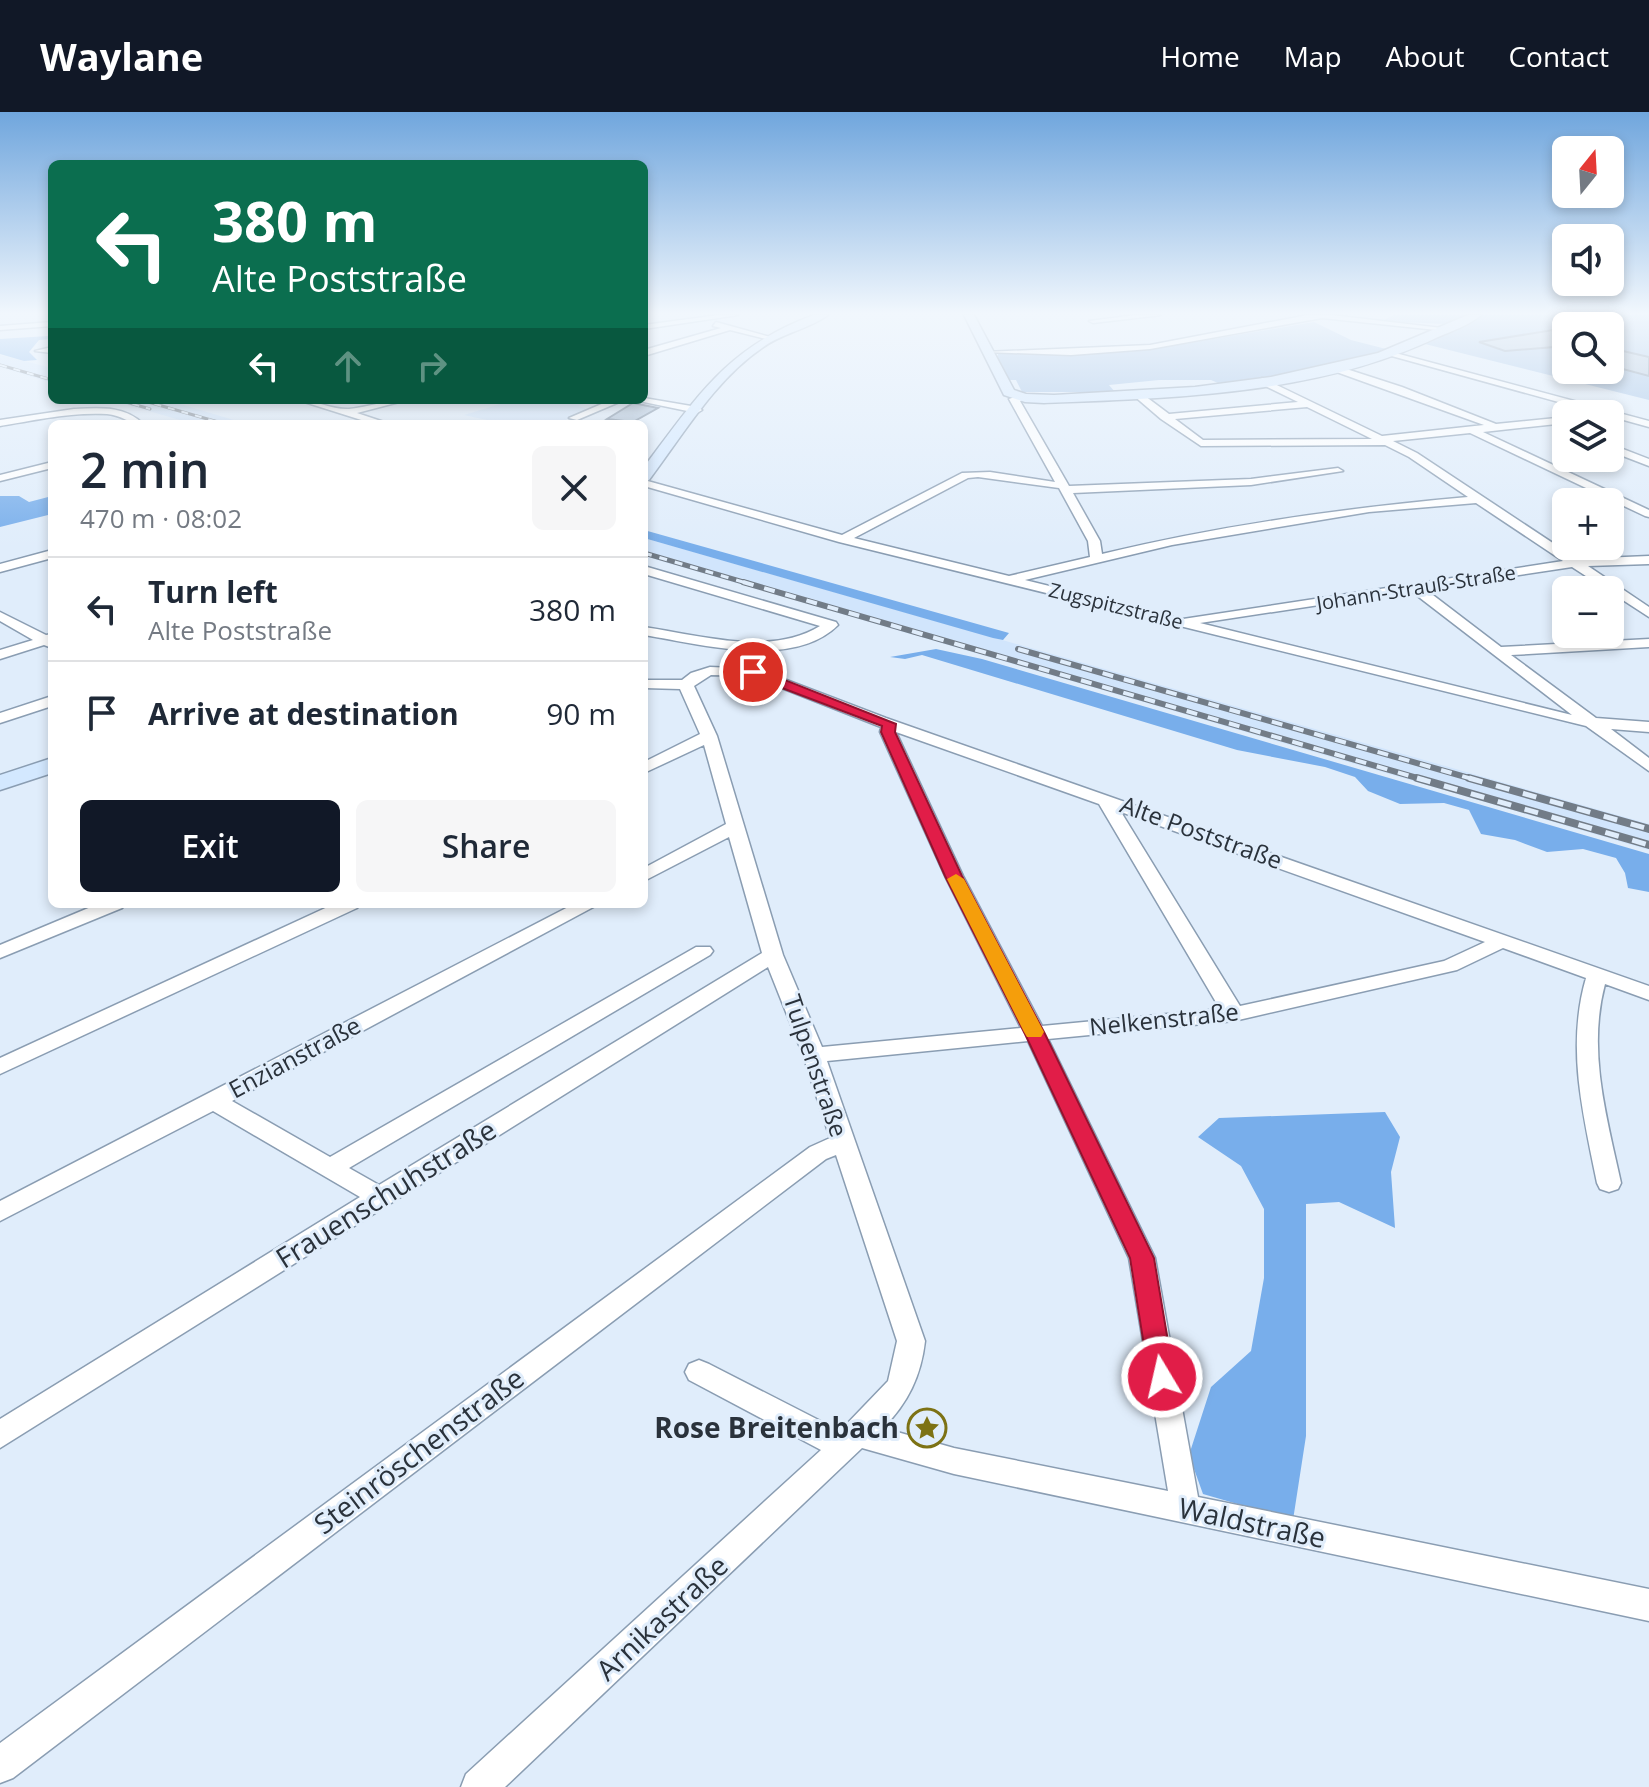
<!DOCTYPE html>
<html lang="en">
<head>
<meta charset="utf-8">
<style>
  :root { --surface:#fff; --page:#f6f6f7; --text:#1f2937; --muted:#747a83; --line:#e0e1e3; --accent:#111827 }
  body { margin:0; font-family:"Open Sans",sans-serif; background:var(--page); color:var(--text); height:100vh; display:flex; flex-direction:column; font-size:30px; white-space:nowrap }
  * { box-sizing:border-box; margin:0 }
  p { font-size:26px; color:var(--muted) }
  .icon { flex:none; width:44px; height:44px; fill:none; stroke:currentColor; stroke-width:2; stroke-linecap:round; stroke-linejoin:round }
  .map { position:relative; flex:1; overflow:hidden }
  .details { position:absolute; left:48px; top:308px; width:600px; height:488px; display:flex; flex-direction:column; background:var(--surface); border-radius:12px; box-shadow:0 4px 12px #0003 }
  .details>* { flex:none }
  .banner { position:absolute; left:48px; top:48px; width:600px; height:244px; border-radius:12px; box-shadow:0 4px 12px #0003; background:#0b6e4f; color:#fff; overflow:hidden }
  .needle { width:52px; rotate:18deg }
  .buttons { position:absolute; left:1552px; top:24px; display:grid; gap:16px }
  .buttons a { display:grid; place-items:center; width:72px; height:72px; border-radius:12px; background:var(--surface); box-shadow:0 4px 12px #0003; font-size:40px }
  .pin { position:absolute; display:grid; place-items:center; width:68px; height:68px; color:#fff; margin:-34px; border:4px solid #fff; border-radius:50%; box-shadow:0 2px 8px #0007 }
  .me { position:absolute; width:88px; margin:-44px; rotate:351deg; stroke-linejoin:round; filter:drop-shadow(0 0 6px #0008) }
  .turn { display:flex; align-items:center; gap:28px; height:168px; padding:0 32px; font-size:36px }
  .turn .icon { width:104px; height:104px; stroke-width:2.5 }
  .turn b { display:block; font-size:56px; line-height:68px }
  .lanes { display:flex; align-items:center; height:76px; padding:0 32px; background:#0003; justify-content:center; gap:40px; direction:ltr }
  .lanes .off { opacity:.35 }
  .round { display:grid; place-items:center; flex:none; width:84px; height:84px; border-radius:12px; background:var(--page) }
  .headline { display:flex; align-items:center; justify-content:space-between; height:136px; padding:0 32px }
  h1 { font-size:48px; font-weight:600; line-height:60px }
  .primary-button { display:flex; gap:16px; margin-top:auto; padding:16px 32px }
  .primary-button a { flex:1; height:92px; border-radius:12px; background:var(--accent); color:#fff; font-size:32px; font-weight:600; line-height:92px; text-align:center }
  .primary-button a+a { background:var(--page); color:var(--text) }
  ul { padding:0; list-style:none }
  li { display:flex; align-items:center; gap:24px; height:104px; padding:0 32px; border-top:2px solid var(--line) }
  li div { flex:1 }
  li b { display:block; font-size:30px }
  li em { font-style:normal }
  header { display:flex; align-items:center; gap:48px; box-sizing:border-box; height:112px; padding:0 40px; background:var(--accent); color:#fff }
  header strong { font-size:38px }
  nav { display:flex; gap:44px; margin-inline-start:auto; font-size:28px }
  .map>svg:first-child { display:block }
  .built { fill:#d1e5fc }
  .green { fill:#9dbee4; fill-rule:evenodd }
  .forest { fill:#78aeeb }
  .building { fill:#abbfd5; stroke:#73859a; stroke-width:2 }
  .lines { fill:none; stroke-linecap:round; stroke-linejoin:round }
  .street-casing { stroke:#8a9db2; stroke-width:3 }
  .secondary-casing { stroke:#8a9db2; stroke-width:3 }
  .street { fill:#fff; fill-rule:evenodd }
  .secondary { fill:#d3e8ff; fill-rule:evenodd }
  .rail-far3-casing { stroke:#727c87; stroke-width:3 }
  .rail-far2-casing { stroke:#727c87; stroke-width:5 }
  .rail-far1-casing { stroke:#727c87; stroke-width:6 }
  .rail-casing { stroke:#727c87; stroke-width:8 }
  .rail-far3 { stroke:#e0edfb; stroke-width:2; stroke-dasharray:7; stroke-linecap:butt }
  .rail-far2 { stroke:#e0edfb; stroke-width:3; stroke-dasharray:8; stroke-linecap:butt }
  .rail-far1 { stroke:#e0edfb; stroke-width:4; stroke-dasharray:11; stroke-linecap:butt }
  .rail { stroke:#e0edfb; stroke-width:5; stroke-dasharray:14; stroke-linecap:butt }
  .route { fill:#e11d48; stroke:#92132f; stroke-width:2 }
  .slow { fill:#f59e0b }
  .labels { text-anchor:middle; stroke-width:6; stroke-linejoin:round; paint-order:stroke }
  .far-street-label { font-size:20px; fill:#2a323b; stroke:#e0edfb }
  .street-label { font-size:24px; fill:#2a323b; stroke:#e0edfb }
  .near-street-label { font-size:28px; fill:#2a323b; stroke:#e0edfb }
  .near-poi-label { font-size:28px; font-weight:bold; fill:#2a323b; stroke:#e0edfb; text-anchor:end }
</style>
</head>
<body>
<header>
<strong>Waylane</strong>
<nav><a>Home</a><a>Map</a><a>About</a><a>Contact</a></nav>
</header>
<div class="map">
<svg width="1649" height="1675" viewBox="0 0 1649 1675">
  <rect width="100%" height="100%" fill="#e0edfb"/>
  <path class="built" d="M0,243L52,256V271L0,255Z
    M110,288H167L247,312H194Z
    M513,288H594L578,294L591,298L560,310L505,312L464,303Z
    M644,426L1649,712V738L644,444Z"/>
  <path class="green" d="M1394,203H1468L1444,212L1382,209Z
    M1482,203H1649V288L1425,232ZM1566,214H1610V258H1566Z
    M1314,210L1351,228L1390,238L1294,261L1218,271L1211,268H1159L1109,273L1115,280H1022L1016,268H1009L997,246L998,242L1148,238Z"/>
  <path class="forest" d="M48,224L52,227L39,228L29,240L37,248L24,249L0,242V227Z
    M0,384H19L29,390L52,384V402L0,415Z
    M644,418L1009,521L1003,528L993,526L644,426Z
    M936,537L982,547L1649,742V780L1628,776L1625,761L1616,746L1583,737L1547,740L1515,728L1481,722L1469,698L1444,691L1400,692L1368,679L1355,665L1325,655L1237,638L922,543L905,547L890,545Z
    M1385,1000L1400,1025L1391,1060L1395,1116L1339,1090L1306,1092V1324L1293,1408L1203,1382L1189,1343L1211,1275L1251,1239L1264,1166V1097L1241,1054L1198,1025L1219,1006Z"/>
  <path class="building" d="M1553,218L1566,221V234L1505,239L1479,230Z
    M1623,239L1649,245V264L1623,257L1610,259V241Z
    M633,291L658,296L633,310L607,307Z"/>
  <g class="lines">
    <g class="street-casing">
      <path id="street" d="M719,203H738L644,217V213Z
        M1136,203H1161L1093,211L1089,209Z
        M1308,203H1331L1450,217L1446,219L1322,206L1150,237L1071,243L985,240L1150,233Z
        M52,210V214L0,218V214Z
        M716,210L774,226L770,228L730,218L644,244V238L721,216L713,214Z
        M52,235V241L35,239Z
        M1388,239L1649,309V315L1388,243Z
        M1334,253L1402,275L1496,312L1566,305V311L1483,320L1649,398V405L1645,404L1470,321L1393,329L1417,341L1577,447L1649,444V452L1588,454L1649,495V505L1572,455L1425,477L1501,535L1649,527V535L1511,543L1596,606L1649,610V620L1611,617L1649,646V659L1586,614L839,430L644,374V368L842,423L962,361L990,360L1055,370L1009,287L1023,282L1028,285L1020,289L1069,374L1251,367L1338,356L1343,359L1251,373L1073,381L1100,429L1102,442C1222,413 1345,396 1468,385L1409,345L1385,333L1201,334L1161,307L1133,283L1141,281L1169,302L1298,290L1259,271L1262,266L1382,324L1484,313L1331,258ZM1307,295L1372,327L1203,328L1175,307ZM978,365L1059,376L1088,429L1090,445L1009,464L854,426L968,366ZM1476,391L1563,449L1183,507L1025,468L1172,433L1369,400ZM1411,479L1572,603L1200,511Z
        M644,286L697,295L702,298L697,301L634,288Z
        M298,288C315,288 333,298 349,297C369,295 386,288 407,288L357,301L390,312H374Z
        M611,288H624L577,308L569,306Z
        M74,297C98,296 125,293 143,312C130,312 121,303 107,302C71,300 35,308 0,314V308Z
        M1610,332L1649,347V354L1610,339Z
        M52,350V356L0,369V363Z
        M52,438V446L0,460V452Z
        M644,454L836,510L838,513C793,558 700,532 644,523V515C700,523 769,545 820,514L644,462Z
        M0,500L46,523L52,522V536L44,533L0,547V538L33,528L0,509Z
        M710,555L758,557L886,606L1649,874V888L1605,872C1587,939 1607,1006 1621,1071L1618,1077L1609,1080L1600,1077L1597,1071C1583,1002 1566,935 1586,866L1503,836L1457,858L1234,909L1048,927L1155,1146L1198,1385L1649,1477V1509L954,1362L862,1336L505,1675H461L466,1662L821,1338L689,1268L685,1260L689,1252L699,1248L709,1252L840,1319L888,1269L897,1229L836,1043L826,1047L13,1666L0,1671V1631L810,1035L830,1026L803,943L768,855L0,1336V1307L360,1085L213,999L0,1109V1089L574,792H599L232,989L330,1045L696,835H710L713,839L710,843L349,1056L379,1073L762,841L729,725L644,769V756L726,712L704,633L644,661V650L700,622L680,577L644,576V568H682L691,561ZM711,563L751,564L881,615L880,620L945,764L1021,916L822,935L783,843L717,624L694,574ZM896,620L1099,692L1220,897L1042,914L963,764ZM1121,700L1485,830L1444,849L1240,894ZM1028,929L1129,1146L1168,1379L954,1336L883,1316C908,1291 921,1264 925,1229L827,949Z
        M52,584V594L0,611V601Z
        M98,792H125L122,796L0,846V833Z
        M334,792H360L357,796L0,962V946Z"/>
    </g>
    <g class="secondary-casing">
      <path id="secondary" d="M814,203H828C809,217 782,221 762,236C715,268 683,323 649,368L644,370V355C697,285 727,235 814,203Z
        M964,203H974L1014,278L1026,282L1054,283L1195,275L1271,265L1378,241L1468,203H1481C1470,213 1452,219 1438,225C1318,283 1174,286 1044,291L1025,290L1004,283Z
        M52,646V661L0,678V663Z"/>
    </g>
    <use href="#street" class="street"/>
    <use href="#secondary" class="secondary"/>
    <g class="rail-far3-casing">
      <path id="rail-far3" d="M0,253L52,268
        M119,288L150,297
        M141,288L225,312"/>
    </g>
    <g class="rail-far2-casing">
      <path id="rail-far2" d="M644,441L750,472"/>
    </g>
    <g class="rail-far1-casing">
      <path id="rail-far1" d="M743,470L1424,668
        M1018,537L1476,668"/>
    </g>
    <g class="rail-casing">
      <path id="rail" d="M1417,666L1649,733
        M1469,666L1649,717"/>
    </g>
    <use href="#rail-far3" class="rail-far3"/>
    <use href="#rail-far2" class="rail-far2"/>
    <use href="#rail-far1" class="rail-far1"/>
    <use href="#rail" class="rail"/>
  </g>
  <linearGradient id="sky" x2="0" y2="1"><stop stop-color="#70a6dd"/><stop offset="0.46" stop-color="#f1f7fd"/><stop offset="1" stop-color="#f1f7fd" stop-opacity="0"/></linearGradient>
  <rect width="1649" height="437" fill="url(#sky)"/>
  <path class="route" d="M748,557H757L896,612L895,620L962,764L1045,922L1154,1146L1174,1265L1171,1273L1162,1276L1152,1273L1149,1265L1130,1146L1025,922L945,764L881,620L882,614L748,563Z"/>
  <path class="slow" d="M956,762L964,767L1044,920L1041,925H1027L1024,920L947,767Z"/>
  <defs>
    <g id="sight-ring" transform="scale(2)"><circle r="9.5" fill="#e0edfb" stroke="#7d7214" stroke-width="1.5"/><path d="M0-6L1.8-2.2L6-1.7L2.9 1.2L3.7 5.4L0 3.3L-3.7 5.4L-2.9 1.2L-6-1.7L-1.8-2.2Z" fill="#7d7214"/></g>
  </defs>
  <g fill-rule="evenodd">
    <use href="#sight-ring" x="927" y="1316"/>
  </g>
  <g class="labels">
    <g class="far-street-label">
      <text transform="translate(1416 476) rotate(-9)" y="7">Johann-Strauß-Straße</text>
      <text transform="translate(1116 494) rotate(14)" y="7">Zugspitzstraße</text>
    </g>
    <g class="street-label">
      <text transform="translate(1201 721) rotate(20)" y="8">Alte Poststraße</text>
      <text transform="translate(1164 908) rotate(-6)" y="8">Nelkenstraße</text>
      <text transform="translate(295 946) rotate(-28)" y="8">Enzianstraße</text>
      <text transform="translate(815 954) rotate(71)" y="8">Tulpenstraße</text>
    </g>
    <g class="near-street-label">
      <text transform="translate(386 1082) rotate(-32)" y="10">Frauenschuhstraße</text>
      <text transform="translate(419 1339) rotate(-37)" y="10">Steinröschenstraße</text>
      <text transform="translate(1252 1411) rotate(12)" y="10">Waldstraße</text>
      <text transform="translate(662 1506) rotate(-43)" y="10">Arnikastraße</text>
    </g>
    <g class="near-poi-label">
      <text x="899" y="1326">Rose Breitenbach</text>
    </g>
  </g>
</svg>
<div class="buttons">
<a><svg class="needle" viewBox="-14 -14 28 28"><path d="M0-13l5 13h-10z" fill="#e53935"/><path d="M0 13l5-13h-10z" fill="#747a83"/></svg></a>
<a><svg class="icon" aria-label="sound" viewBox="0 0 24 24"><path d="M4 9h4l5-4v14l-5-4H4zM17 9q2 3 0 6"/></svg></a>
<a><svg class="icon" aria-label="search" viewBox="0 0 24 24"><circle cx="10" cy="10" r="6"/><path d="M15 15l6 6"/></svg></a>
<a><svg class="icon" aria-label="layers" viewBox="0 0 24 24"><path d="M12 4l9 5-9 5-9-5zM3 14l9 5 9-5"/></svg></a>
<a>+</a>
<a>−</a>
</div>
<div class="pin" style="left:753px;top:560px;background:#d93025"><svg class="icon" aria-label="arrive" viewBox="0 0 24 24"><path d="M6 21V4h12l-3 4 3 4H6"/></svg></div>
<svg class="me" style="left:1162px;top:1265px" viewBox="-20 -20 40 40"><circle r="17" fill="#e11d48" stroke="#fff" stroke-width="3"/><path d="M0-11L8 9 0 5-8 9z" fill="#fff"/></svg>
<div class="banner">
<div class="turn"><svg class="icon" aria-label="left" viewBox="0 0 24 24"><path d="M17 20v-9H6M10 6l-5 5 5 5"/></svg><div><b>380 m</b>Alte Poststraße</div></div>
<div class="lanes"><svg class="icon" aria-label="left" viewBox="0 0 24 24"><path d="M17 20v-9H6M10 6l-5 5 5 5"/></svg><svg class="icon off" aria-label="ahead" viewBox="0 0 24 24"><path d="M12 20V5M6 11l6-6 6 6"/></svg><svg class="icon off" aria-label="right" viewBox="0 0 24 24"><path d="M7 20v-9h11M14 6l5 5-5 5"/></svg></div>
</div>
<section class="details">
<div class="headline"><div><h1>2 min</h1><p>470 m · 08:02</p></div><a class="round"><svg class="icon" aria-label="close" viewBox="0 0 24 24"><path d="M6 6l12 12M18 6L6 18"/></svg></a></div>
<ul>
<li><svg class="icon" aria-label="left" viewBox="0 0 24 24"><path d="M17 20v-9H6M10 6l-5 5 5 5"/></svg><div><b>Turn left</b><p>Alte Poststraße</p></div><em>380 m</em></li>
<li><svg class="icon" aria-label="arrive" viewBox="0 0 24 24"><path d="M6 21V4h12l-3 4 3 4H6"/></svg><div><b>Arrive at destination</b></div><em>90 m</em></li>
</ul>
<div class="primary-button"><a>Exit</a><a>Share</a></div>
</section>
</div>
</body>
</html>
